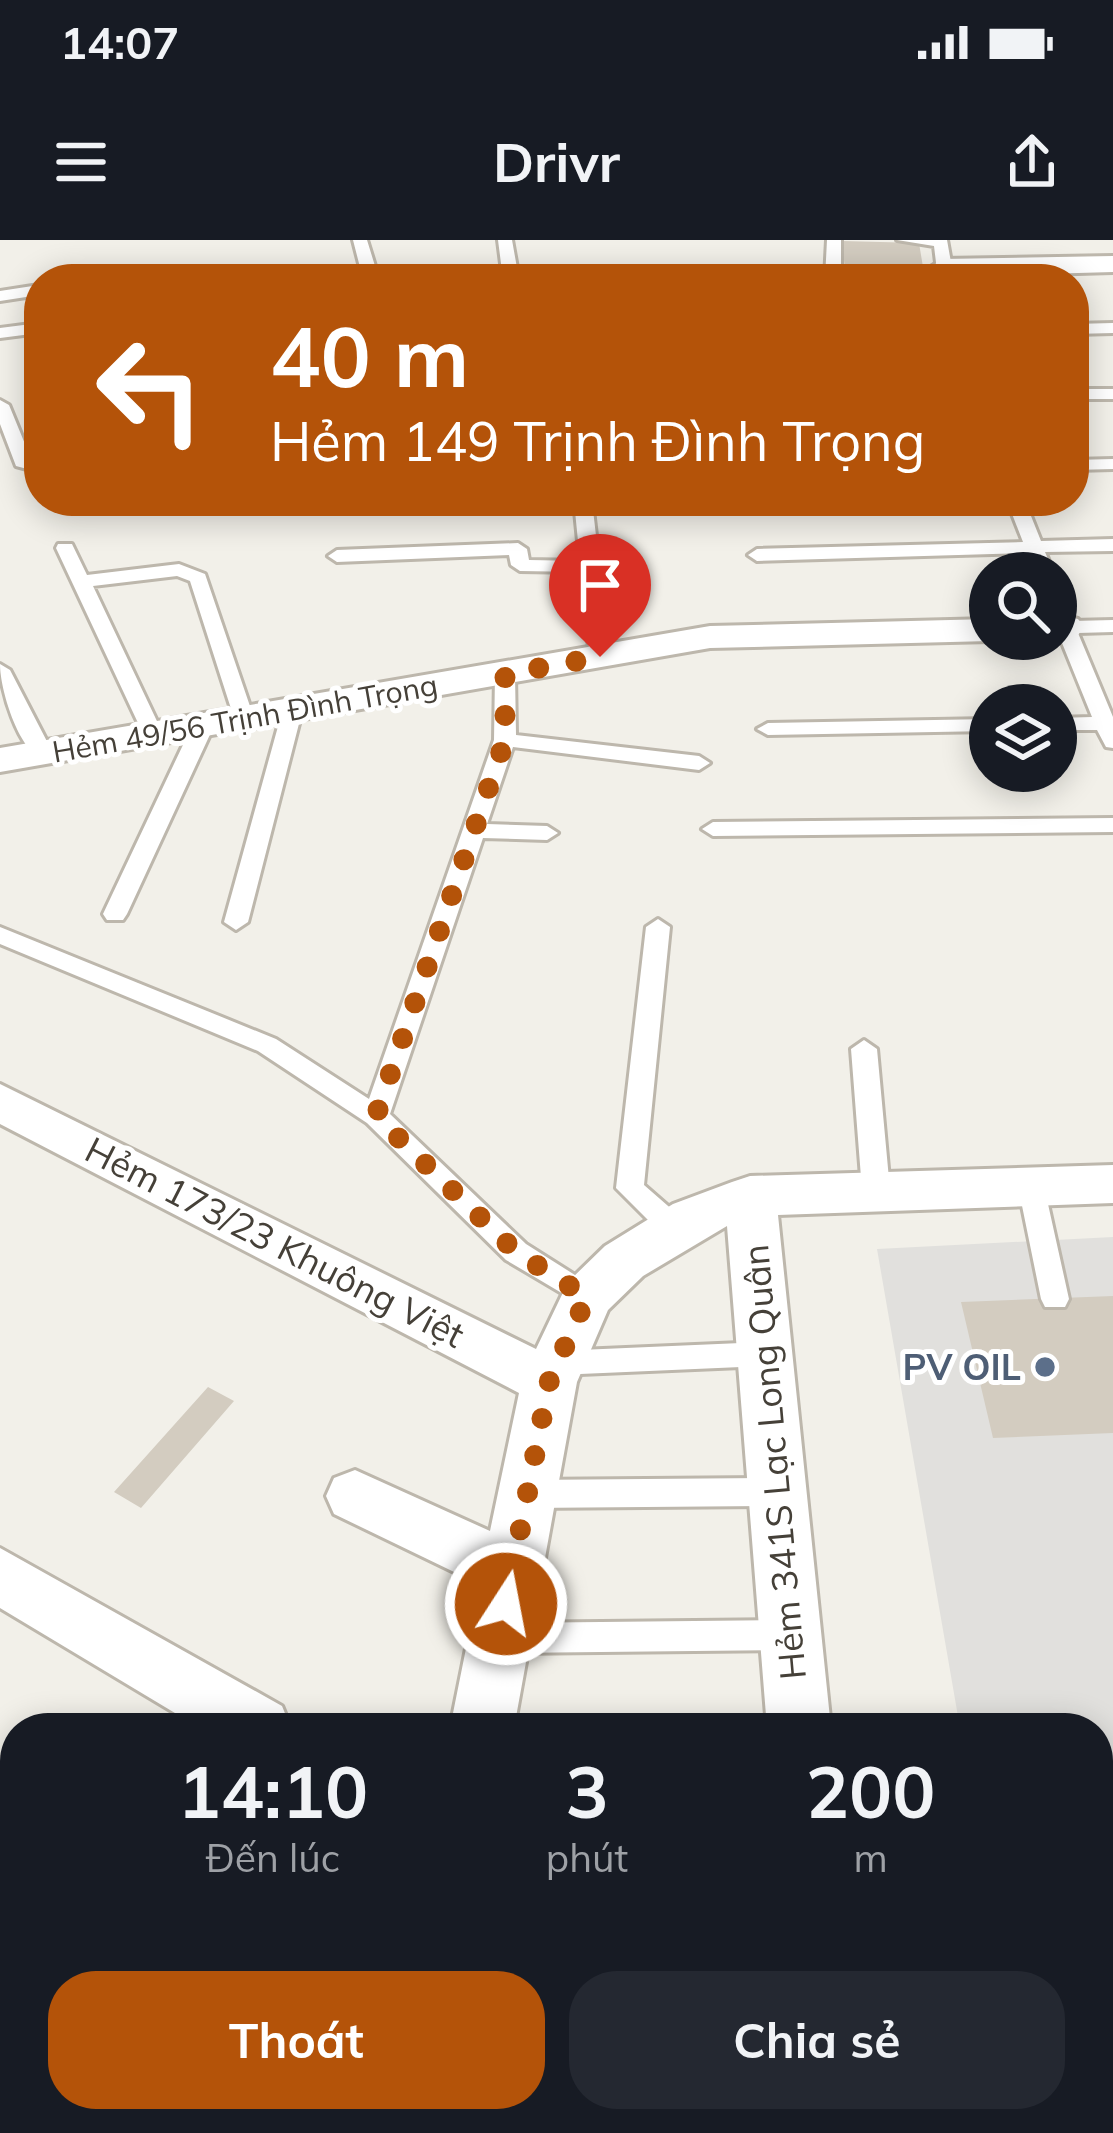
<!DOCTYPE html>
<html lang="vi">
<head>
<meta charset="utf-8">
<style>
  :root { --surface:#171b24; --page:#242831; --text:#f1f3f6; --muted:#9ea1a6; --accent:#b45309 }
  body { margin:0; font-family:Mulish,sans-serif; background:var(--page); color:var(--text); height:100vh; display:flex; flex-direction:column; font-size:45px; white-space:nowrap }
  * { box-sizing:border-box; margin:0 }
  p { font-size:39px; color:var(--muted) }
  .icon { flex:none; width:66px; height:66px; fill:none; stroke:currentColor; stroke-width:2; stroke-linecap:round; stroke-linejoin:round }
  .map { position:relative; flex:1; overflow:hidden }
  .drawer { position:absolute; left:0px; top:1473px; width:1113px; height:420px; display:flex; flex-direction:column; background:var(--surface); border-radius:48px 48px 0 0; box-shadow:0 6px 30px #0003 }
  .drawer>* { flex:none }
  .top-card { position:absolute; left:24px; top:24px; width:1065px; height:252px; border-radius:48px; box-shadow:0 6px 30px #0003; background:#b45309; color:#fff; overflow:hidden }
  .tools { position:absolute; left:969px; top:312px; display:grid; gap:24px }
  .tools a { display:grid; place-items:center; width:108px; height:108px; border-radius:50%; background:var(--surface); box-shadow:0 6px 30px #0003; font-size:60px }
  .pin { position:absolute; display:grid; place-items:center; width:102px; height:102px; color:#fff; margin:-123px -51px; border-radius:50% 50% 50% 0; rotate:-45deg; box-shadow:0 0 12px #0007 }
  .pin .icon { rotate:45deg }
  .me { position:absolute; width:132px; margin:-66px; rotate:11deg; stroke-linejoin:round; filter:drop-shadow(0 0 9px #0008) }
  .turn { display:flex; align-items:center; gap:42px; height:252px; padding:0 48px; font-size:54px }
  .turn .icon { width:156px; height:156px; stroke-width:2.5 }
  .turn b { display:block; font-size:84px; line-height:102px }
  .eta { display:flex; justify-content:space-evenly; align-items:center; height:204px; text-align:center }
  .eta b { font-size:72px; font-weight:700; line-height:84px }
  .primary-button { display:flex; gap:24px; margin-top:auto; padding:24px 48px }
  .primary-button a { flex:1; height:138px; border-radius:48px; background:var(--accent); color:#fff; font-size:48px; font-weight:700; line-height:138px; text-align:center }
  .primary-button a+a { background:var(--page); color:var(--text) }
  .status { display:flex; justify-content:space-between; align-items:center; height:84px; padding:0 60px; background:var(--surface); direction:ltr }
  .status svg { height:33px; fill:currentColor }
  header { display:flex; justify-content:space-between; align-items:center; height:156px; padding:0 48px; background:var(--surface); font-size:54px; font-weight:700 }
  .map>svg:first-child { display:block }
  .parking { fill:#e1e0dd }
  .building { fill:#d3ccc0 }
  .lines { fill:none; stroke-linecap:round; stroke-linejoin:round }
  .service-casing { stroke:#bdb7ac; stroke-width:6 }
  .minor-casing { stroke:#bdb7ac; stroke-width:6 }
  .service { fill:#fff; fill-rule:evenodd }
  .minor { fill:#fff; fill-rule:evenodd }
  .route { stroke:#b45309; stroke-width:21; stroke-dasharray:0 37.8 }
  .service-dot { fill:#5c6f8a; stroke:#fff; stroke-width:4.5 }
  .labels { text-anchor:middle; stroke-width:10; stroke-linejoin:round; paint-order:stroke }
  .far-street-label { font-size:30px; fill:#454038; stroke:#fff }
  .street-label { font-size:36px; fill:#454038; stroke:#fff }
  .service-label { font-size:36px; font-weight:bold; fill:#4e5e75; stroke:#fff; text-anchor:end }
</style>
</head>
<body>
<div class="status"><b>14:07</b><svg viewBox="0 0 49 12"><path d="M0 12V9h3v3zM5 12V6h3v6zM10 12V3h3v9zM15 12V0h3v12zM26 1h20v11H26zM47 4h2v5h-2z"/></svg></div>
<header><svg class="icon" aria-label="menu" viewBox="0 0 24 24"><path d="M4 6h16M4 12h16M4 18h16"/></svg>Drivr<svg class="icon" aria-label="share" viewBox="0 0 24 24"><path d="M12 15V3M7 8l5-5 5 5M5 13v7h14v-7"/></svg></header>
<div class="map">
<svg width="1113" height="1893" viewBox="0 0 1113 1893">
  <rect width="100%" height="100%" fill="#f2f0e9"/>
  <path class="parking" d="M1113,997V1893H1031L1028,1878H1098V1488H960L877,1009Z"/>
  <path class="building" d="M842,1L919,3L925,39H846Z
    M1113,1056V1193L993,1198L961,1062Z
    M208,1147L234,1161L141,1268L114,1252Z
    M15,1651V1759L0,1779V1671Z
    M879,1878H1025L1028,1893H881Z"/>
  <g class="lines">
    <g class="service-casing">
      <path id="service" d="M353,0H367L379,39H363Z
        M498,0H512L519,39H503Z
        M827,0H841V39H825Z
        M897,0H947L954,39H938L934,6Z
        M39,45V55L0,61V51Z
        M39,83V93L0,98V88Z
        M1113,83V93L1074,94V84Z
        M1074,149H1113V159H1074Z
        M0,160L9,165L34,226L31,230L16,226L0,184Z
        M1113,219V229L1074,230V220Z
        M574,261H592L610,417L600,423L590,417L581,332L520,331L511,325L509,315L337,322L328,316L337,310L518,303L527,309L529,320L580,321Z
        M1007,261H1025L1041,301L1113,299V311L1045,312L1054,333H1034L1027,313L757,321L748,315L757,309L1023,302Z
        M58,304H72L87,335L179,324L205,334L254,478L251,482H237L234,478L190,341L177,336L93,346L164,496L153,502L146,500L56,308Z
        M1056,358L1063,360L1073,381L1113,380V392L1078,393L1113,477V508L1106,507L1097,490H1056V478L1092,477L1056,388Z
        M0,424L10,430L53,513L50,518L42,519C18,509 0,449 0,424Z
        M505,428L515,434L516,495L699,516L710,523L699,530L513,507L487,584L547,586L558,593L547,600L483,598L390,874L526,1004L597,1049L601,1057L597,1065L587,1068L506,1020L367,883L258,811L0,704V687L276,799L369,859L494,500L495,434Z
        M292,466L302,472L248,682L236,690L224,682L282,472Z
        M990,479V491L768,495L757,489L768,483Z
        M202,482L213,488L127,674L123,680H107L103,674L191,488Z
        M1113,578V592L713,596L702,589L713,582Z
        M658,679L670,687L644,945L683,979L687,987L683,995H663L616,948L646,687Z
        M864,800L877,809L890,950L886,957H866L862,950L851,809Z
        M1031,936L1041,939L1044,946L1069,1059L1065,1067H1045L1041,1059L1018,946L1021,939Z
        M764,1102L774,1105L779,1114L774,1123L764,1126L557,1135L547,1132L542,1123L547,1114L557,1111Z
        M777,1238L788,1242L792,1252L788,1262L777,1266L527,1268L516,1264L511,1254L516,1244L527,1240Z
        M791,1380L803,1384L807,1395L803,1406L791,1410L499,1413L487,1409L483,1398L487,1387L499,1383Z"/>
    </g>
    <g class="minor-casing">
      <path id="minor" d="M1113,16V32L943,37L929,28L943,19Z
        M1065,376L1078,379L1084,387L1078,395L1056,399H1055L1056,377Z
        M990,379V399H999L990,401L710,408L0,532V508L710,386Z
        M0,844L536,1109L568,1042L605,1006L673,964L732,942L750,936L1113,925V963L778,975L831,1488H767L727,986L643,1036L608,1070L577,1142L514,1488H450L479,1344L334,1274L326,1256L334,1238L355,1230L490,1291L519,1153L0,884Z
        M0,1308L282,1466L291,1488H200L0,1368Z
        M371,1878H445L443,1893H369Z
        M798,1878H872L873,1893H799Z"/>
    </g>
    <use href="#service" class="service"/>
    <use href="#minor" class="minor"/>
  </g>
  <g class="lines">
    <path class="route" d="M506,1364L549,1142L587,1057L516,1012L376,876L505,500V434L600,417"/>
  </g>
  <circle class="service-dot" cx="1045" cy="1127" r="12"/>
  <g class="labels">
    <g class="far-street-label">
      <text transform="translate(245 479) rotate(-10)" y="10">Hẻm 49/56 Trịnh Đình Trọng</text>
    </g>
    <g class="street-label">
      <text transform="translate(275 1002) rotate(27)" y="13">Hẻm 173/23 Khuông Việt</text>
      <text transform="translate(774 1222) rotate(-95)" y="13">Hẻm 341S Lạc Long Quân</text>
    </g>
    <g class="service-label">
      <text x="1021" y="1140">PV OIL</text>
    </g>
  </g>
</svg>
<div class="tools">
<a><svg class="icon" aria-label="search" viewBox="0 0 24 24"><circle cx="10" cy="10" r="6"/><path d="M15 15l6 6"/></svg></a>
<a><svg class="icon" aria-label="layers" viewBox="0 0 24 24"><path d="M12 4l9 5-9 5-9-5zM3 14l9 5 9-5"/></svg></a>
</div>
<div class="pin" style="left:600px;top:417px;background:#d93025"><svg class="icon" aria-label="arrive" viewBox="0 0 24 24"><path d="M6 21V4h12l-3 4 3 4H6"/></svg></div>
<svg class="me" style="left:506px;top:1364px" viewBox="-20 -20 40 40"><circle r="17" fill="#b45309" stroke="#fff" stroke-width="3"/><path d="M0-11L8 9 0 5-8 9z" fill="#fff"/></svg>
<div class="top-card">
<div class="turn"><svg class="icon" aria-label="left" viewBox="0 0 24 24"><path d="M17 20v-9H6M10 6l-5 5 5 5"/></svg><div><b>40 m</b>Hẻm 149 Trịnh Đình Trọng</div></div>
</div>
<section class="drawer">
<div class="eta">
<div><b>14:10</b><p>Đến lúc</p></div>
<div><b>3</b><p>phút</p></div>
<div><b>200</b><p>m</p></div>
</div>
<div class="primary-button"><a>Thoát</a><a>Chia sẻ</a></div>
</section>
</div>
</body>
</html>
